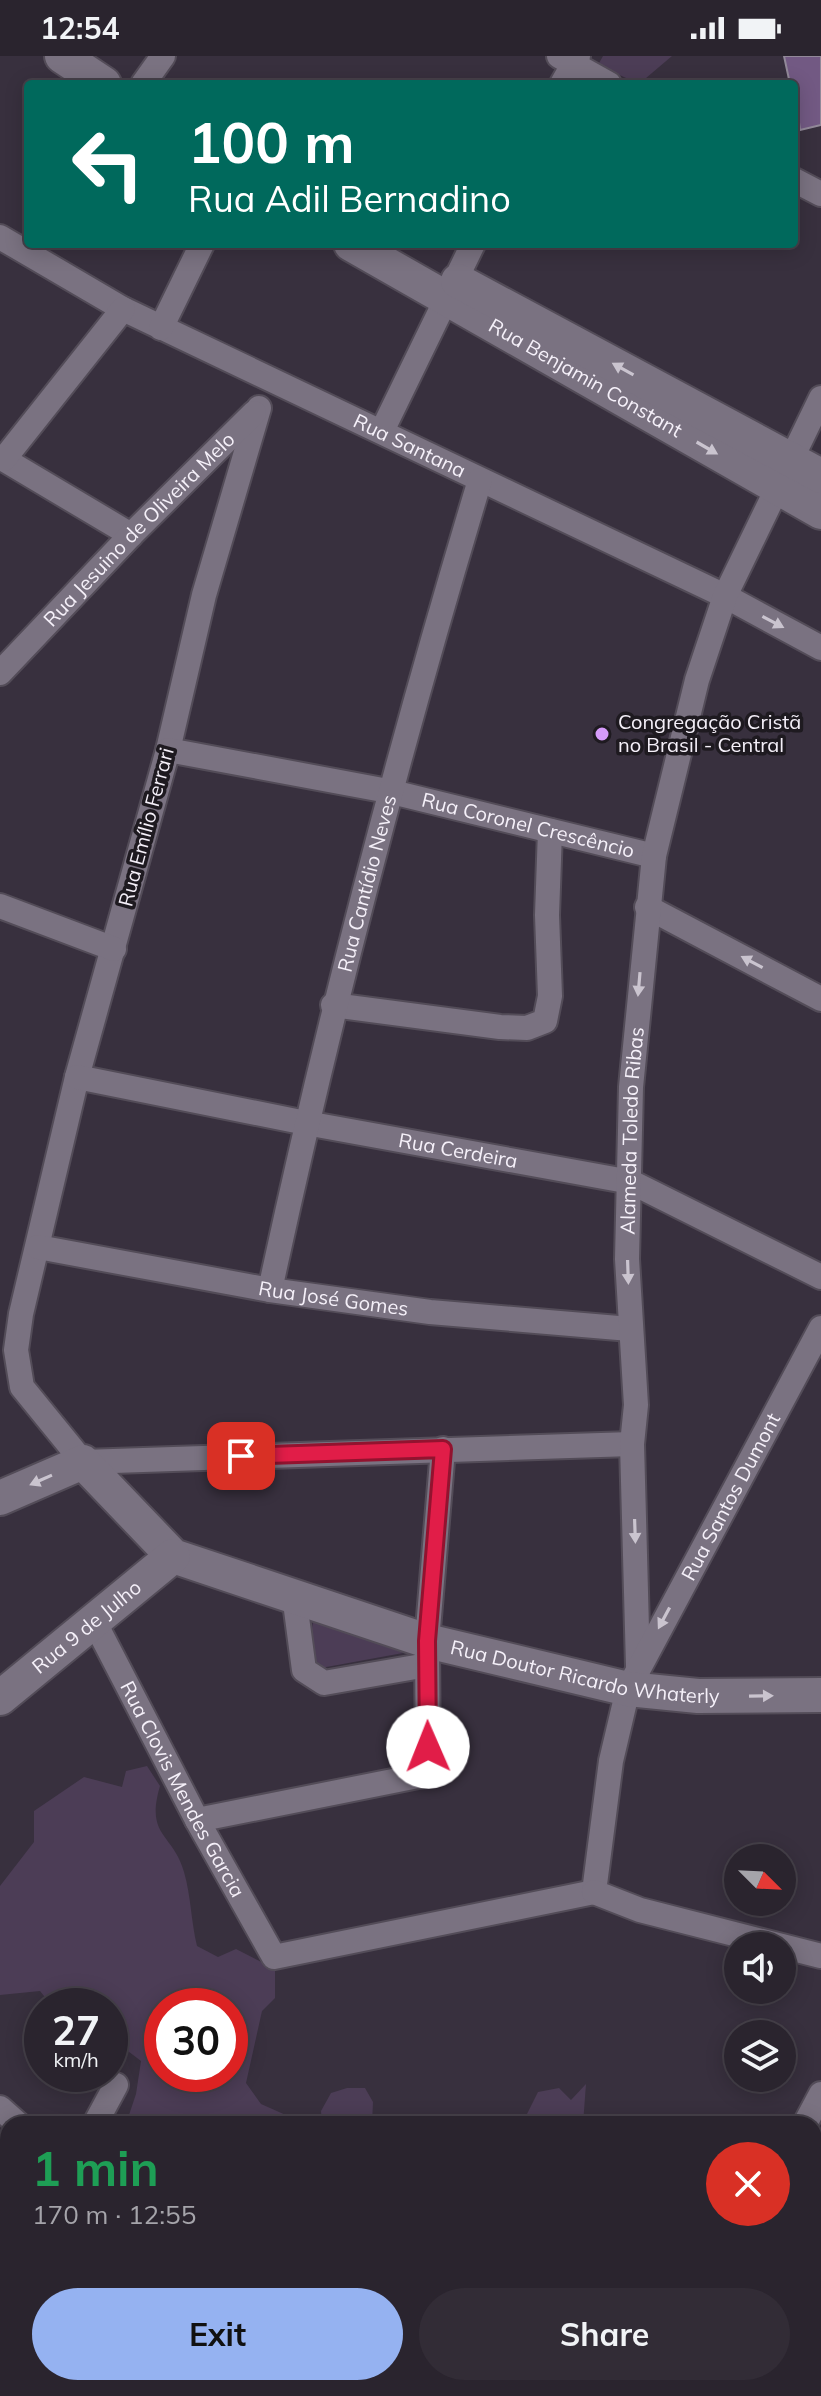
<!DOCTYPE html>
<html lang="en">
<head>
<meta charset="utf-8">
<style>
  :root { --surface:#2a242e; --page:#322c36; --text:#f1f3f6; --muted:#a5a4aa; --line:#46414a; --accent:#95b2f1 }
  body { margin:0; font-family:Mulish,sans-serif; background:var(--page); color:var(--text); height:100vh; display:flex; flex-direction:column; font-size:30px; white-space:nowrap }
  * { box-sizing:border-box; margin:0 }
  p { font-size:26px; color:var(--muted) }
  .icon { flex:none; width:44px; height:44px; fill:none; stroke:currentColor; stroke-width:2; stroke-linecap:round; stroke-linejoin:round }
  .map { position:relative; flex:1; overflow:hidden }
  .drawer { position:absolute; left:0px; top:2060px; width:822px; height:280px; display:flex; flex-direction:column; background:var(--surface); border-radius:24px 24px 0 0; box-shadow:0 4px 20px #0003,0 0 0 2px var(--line) }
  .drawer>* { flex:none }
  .banner { position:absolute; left:24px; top:24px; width:774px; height:168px; border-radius:8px; box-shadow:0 4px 20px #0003,0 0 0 2px var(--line); background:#00695c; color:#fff; overflow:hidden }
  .needle { width:52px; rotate:114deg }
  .fabs { position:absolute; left:724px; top:1788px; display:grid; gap:16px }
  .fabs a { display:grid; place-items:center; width:72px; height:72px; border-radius:50%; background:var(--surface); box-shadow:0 4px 20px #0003,0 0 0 2px var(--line); font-size:40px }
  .speed { position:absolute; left:24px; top:1932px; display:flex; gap:16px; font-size:40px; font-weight:700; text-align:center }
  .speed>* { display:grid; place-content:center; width:104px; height:104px; border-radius:50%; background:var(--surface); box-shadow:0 4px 20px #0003,0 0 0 2px var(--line); line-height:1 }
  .speed small { font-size:20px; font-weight:400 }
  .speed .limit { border:12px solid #d22; background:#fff; color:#111 }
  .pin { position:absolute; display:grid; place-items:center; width:68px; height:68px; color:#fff; margin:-34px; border-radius:16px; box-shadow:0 4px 12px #0006 }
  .me { position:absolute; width:88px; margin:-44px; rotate:359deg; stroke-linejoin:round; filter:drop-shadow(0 0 6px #0008) }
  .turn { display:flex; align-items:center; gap:28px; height:168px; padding:0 32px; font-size:36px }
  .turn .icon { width:104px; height:104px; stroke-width:2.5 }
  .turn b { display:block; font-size:56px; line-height:68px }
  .round { display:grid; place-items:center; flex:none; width:84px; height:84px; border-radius:42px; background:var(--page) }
  .head { display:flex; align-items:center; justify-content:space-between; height:136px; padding:0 32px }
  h1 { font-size:48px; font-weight:700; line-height:60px; color:#1e9e55 }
  .button { display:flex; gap:16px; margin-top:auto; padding:16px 32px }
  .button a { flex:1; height:92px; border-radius:48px; background:var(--accent); color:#111; font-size:32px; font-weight:700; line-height:92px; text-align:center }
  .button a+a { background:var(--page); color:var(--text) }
  .status { display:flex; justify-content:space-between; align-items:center; height:56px; padding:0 40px; background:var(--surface); direction:ltr }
  .status svg { height:22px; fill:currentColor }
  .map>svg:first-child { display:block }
  .green { fill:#4c3d56; fill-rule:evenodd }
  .building { fill:#725983; stroke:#928999; stroke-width:2 }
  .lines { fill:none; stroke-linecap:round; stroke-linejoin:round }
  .minor-casing { stroke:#534c58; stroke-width:28 }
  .secondary-casing { stroke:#534c58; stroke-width:38 }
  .minor { stroke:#7a7281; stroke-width:24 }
  .secondary { stroke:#7a7281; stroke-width:34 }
  .oneway { fill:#cac4cf }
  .route-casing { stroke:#92132f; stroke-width:20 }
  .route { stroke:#e11d48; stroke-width:14 }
  .poi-dot { fill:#d59bfa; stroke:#1e1a20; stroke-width:3 }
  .labels { text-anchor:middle; stroke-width:7; stroke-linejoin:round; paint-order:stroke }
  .street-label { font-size:20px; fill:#f5f0f9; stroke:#1e1a20 }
  .poi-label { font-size:20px; fill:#f5f0f9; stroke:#1e1a20; text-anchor:start }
</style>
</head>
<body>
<div class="status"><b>12:54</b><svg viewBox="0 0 49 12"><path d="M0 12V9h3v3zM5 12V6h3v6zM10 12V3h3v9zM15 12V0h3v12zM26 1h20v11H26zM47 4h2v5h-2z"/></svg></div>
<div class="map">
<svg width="821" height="2340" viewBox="0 0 821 2340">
  <rect width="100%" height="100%" fill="#38303e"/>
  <path class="green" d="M603,0H672L639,28L598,9Z
    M314,1561L403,1597L321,1612C308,1595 310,1581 314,1561Z
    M147,1710L160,1730C145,1781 173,1777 184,1816C191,1840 191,1865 197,1890L218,1901L236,1893L275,1913V1942L262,1955L246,2027L261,2048L306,2068H126L136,2038L141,2005L120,1989L110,1987V1950H52L40,1935L0,1939V1830L34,1786V1755L84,1721L122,1731L126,1715ZM162,1950H230V2018H162Z
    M586,2028L583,2068H522L538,2036L559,2032L571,2044Z
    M347,2032H365L373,2046L372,2068H322L321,2055L331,2037Z
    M814,2310H821V2340H742L748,2332H814Z
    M478,2332H580L589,2340H483Z"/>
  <path class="building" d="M784,0H821V69L800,74L794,28H790Z"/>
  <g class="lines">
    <g class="minor-casing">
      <g id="minor">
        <path d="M559,0L609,28"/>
        <path d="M143,28L163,0"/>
        <path d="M562,28L578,0"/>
        <path d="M794,124L821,138"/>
        <path id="s1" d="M0,181L123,253L725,540L821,592"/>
        <path d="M161,272L202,188"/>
        <path d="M259,352L204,539L168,694L77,1021L21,1258L16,1294L22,1331L83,1406L632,1388"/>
        <path d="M382,375L473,188"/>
        <path d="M0,401L131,479"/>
        <path d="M4,403L123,253"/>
        <path id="s2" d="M0,617L131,479L254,357"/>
        <path id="s3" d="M168,694L388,735L654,800"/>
        <path d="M0,850L114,893"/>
        <path d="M647,851L821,943"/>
        <path d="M333,949L500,971L527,972L545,965L550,940L547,859L550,775"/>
        <path id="s4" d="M77,1021L306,1067L631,1126L821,1221"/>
        <path id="s5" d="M38,1191L270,1234L430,1256L630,1273"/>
        <path id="s6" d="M270,1234C329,960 399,692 480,424"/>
        <path d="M294,1539L304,1614L324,1627L427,1609"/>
        <path id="s7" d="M94,1565L197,1764L274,1901L594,1836"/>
        <path id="s8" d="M638,1610L632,1388L636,1349L627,1203L631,1031L654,800L697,624L725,540L821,342"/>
        <path d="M197,1764L428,1718L427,1585L443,1393"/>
        <path id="s9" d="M594,1836L611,1705L628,1633L821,1272"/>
        <path d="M594,1836L640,1854L821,1900"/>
        <path d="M0,2052L18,2068"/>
        <path d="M95,2068L116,2029"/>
        <path d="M805,2068L821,2038"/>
        <path d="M0,2229L8,2224"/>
        <path d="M0,2304L8,2307"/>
        <path d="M85,2332L110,2340"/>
        <path d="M458,2332L465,2340"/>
      </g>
    </g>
    <g class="secondary-casing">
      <g id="secondary">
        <path d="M62,0L104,28"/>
        <path id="s10" d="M351,188L821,456"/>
        <path d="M458,225L821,420"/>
        <path id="s11" d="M0,1442L83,1406L173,1500L427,1585L628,1633L698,1640L821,1639"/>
        <path id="s12" d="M0,1642L173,1500"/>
      </g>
    </g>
    <use href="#minor" class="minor"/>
    <use href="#secondary" class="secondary"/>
  </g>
  <defs><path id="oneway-solid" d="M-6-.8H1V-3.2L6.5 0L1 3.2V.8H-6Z" transform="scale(2)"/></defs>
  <g class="oneway">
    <use href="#oneway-solid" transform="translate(623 313) rotate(-151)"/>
    <use href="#oneway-solid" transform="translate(707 392) rotate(30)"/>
    <use href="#oneway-solid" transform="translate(773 566) rotate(28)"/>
    <use href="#oneway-solid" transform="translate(752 906) rotate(-152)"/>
    <use href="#oneway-solid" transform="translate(639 928) rotate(95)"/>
    <use href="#oneway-solid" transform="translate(628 1216) rotate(88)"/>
    <use href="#oneway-solid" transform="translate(41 1424) rotate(156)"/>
    <use href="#oneway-solid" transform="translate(635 1475) rotate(88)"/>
    <use href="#oneway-solid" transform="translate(664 1562) rotate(118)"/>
    <use href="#oneway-solid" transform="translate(761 1640) rotate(-1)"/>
  </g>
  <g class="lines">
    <g class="route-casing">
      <path id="route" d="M241,1400L443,1393L427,1585L428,1691"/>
    </g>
    <use href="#route" class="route"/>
  </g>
  <circle class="poi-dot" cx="602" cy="678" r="8"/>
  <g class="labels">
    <g class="street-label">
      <text dy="7" stroke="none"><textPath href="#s10" startOffset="270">Rua Benjamin Constant</textPath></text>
      <text dy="7" stroke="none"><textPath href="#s1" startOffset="460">Rua Santana</textPath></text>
      <text dy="7" stroke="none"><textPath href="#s2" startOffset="200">Rua Jesuino de Oliveira Melo</textPath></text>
      <text dy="7" stroke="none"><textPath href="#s3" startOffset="368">Rua Coronel Crescêncio</textPath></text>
      <text transform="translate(146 771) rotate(-75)" y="7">Rua Emílio Ferrari</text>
      <text dy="7" stroke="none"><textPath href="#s6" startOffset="418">Rua Cantídio Neves</textPath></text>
      <text dy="7" stroke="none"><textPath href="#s8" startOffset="536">Alameda Toledo Ribas</textPath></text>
      <text dy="7" stroke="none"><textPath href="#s4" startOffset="388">Rua Cerdeira</textPath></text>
      <text dy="7" stroke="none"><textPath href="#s5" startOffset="300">Rua José Gomes</textPath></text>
      <text dy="7" stroke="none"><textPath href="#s9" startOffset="424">Rua Santos Dumont</textPath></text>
      <text dy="7" stroke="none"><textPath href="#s12" startOffset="112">Rua 9 de Julho</textPath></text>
      <text dy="7" stroke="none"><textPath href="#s11" startOffset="650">Rua Doutor Ricardo Whaterly</textPath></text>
      <text dy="7" stroke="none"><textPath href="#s7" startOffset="190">Rua Clovis Mendes Garcia</textPath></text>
    </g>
    <g class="poi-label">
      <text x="618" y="673">Congregação Cristã<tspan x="618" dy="23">no Brasil - Central</tspan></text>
    </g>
  </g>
</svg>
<div class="fabs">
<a><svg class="needle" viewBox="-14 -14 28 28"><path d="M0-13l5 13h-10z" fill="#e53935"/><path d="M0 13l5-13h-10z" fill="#a5a4aa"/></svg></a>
<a><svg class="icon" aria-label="sound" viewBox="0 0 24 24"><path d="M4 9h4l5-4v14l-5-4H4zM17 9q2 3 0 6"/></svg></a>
<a><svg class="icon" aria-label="layers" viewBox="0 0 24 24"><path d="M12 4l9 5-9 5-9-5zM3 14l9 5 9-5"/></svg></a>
</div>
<div class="speed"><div>27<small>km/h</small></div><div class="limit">30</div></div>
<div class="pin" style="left:241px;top:1400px;background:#d93025"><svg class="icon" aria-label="arrive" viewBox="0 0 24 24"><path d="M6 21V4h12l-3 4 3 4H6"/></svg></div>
<svg class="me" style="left:428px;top:1691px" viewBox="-20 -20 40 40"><circle r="19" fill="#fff"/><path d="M0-13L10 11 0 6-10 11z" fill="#e11d48"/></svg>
<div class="banner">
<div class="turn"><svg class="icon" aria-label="left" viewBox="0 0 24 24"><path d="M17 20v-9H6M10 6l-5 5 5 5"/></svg><div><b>100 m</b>Rua Adil Bernadino</div></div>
</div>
<section class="drawer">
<div class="head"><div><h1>1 min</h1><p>170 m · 12:55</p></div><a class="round" style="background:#d93025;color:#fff"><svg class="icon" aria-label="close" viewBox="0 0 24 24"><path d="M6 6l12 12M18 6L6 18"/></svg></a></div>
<div class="button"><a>Exit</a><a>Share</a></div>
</section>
</div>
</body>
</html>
